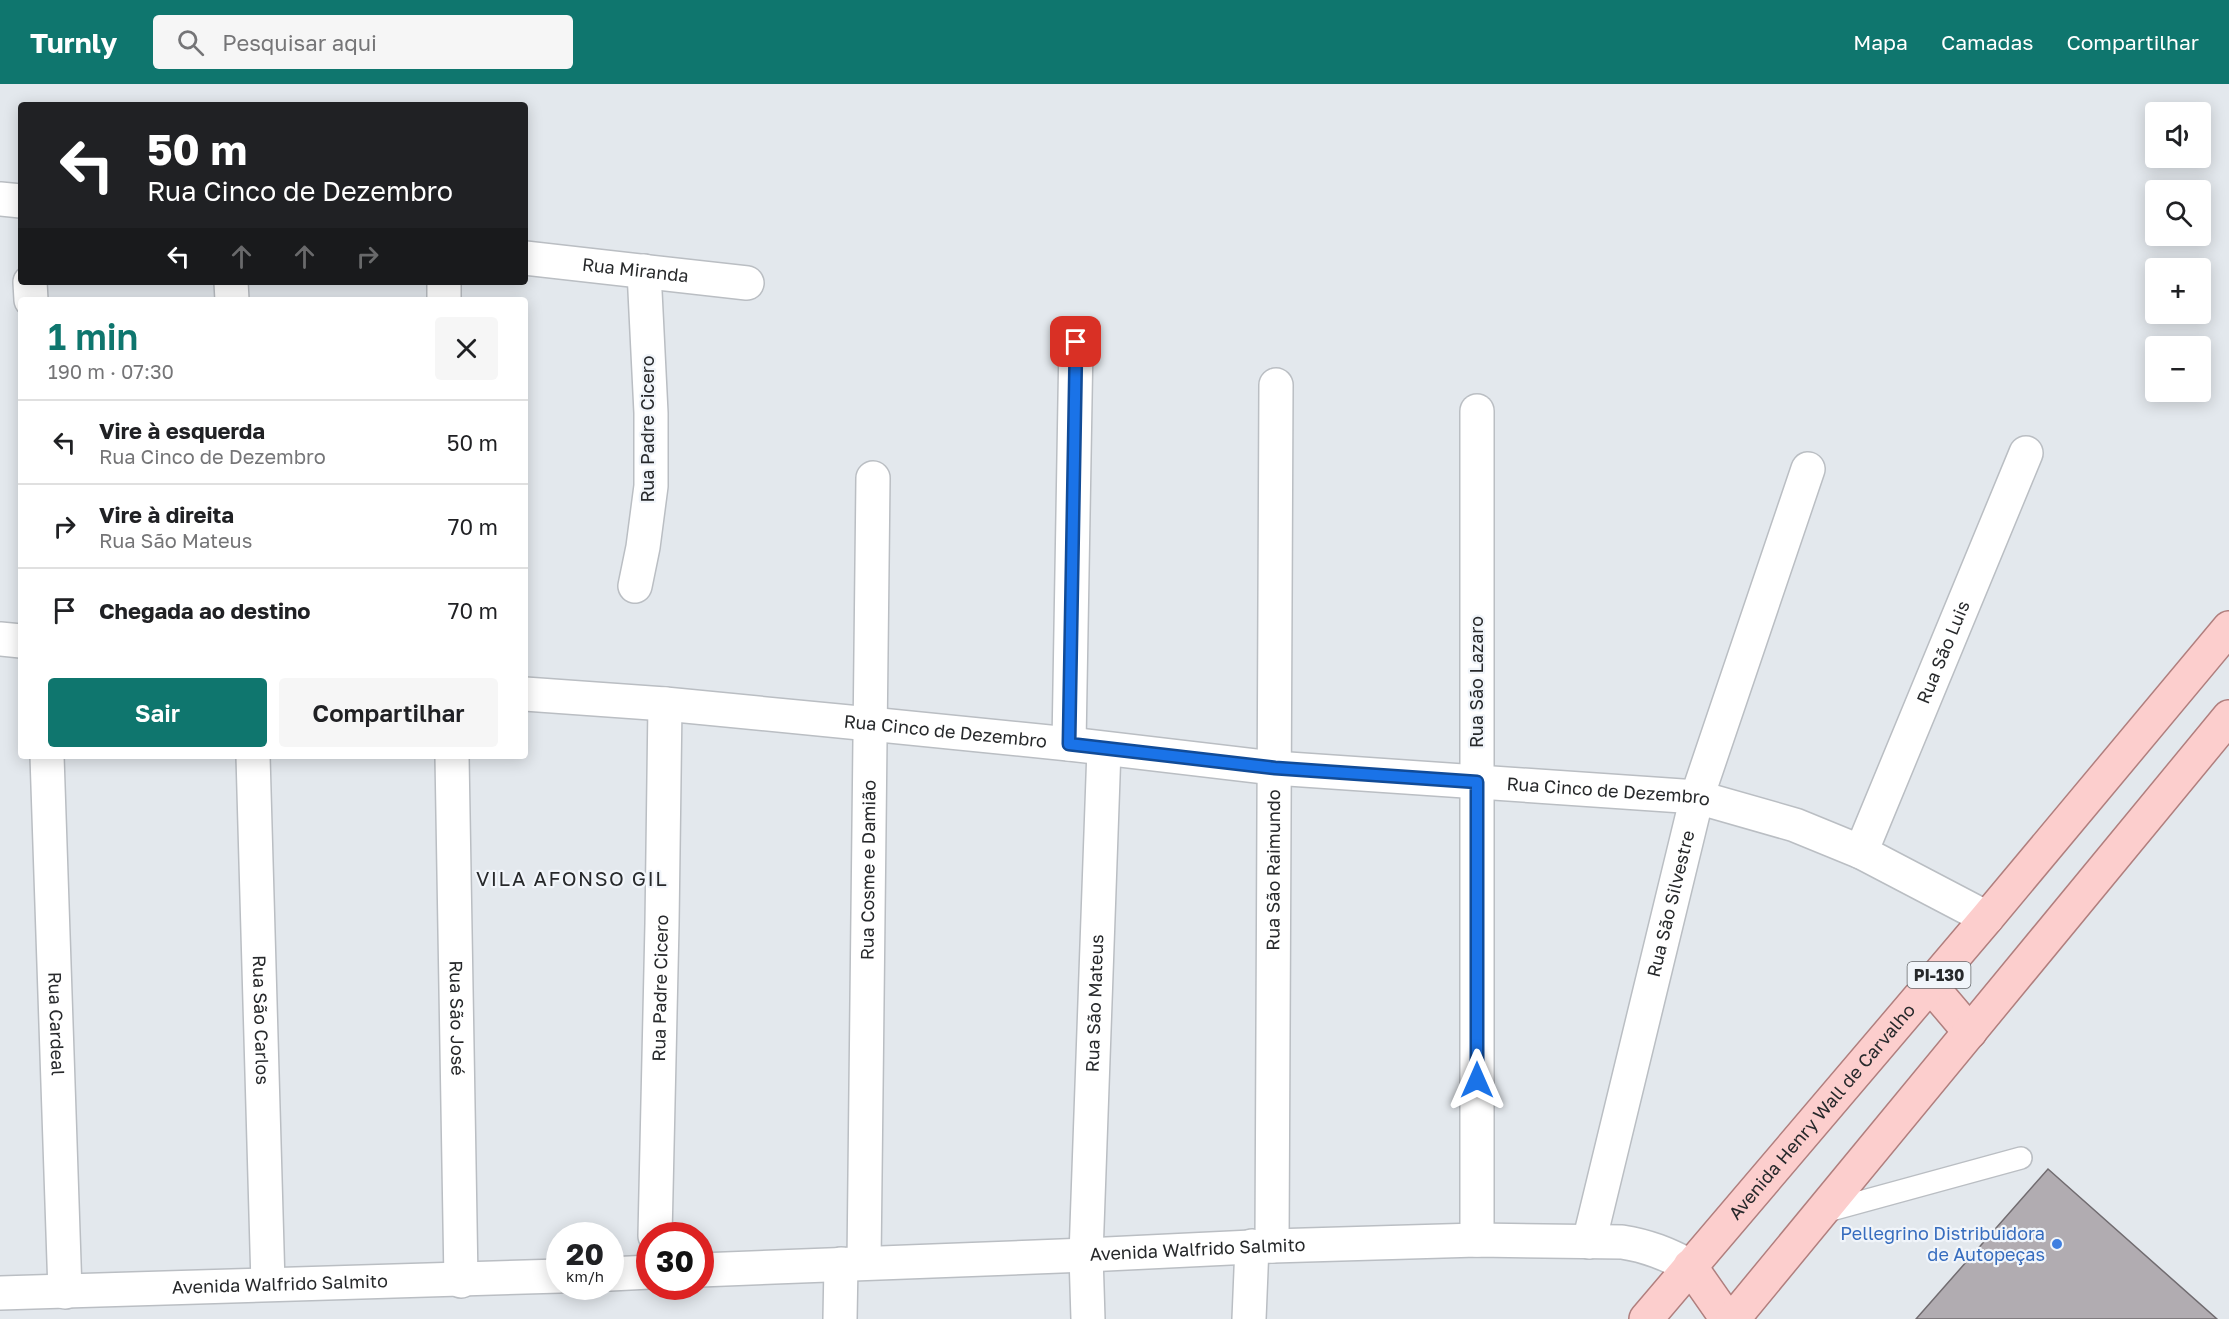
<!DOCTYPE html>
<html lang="pt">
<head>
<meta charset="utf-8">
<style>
  :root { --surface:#fff; --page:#f6f6f6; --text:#202124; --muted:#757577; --line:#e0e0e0; --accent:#0f766e }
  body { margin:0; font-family:"Golos Text",sans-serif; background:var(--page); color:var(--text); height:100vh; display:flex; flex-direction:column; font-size:22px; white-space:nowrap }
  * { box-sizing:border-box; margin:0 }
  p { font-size:20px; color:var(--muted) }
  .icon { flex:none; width:33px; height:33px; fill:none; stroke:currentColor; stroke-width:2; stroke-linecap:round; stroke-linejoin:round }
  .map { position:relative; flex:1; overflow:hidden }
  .sheet { position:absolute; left:18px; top:213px; width:510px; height:462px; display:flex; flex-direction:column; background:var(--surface); border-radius:6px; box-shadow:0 3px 15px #0003 }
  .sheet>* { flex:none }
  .hud { position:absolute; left:18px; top:18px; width:510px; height:183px; border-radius:6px; box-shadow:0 3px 15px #0003; background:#202124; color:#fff; overflow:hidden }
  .tools { position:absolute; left:2145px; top:18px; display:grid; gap:12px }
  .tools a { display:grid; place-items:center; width:66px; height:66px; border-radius:6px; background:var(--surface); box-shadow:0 3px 15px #0003; font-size:30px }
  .speed { position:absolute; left:546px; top:1138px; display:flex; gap:12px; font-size:30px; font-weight:700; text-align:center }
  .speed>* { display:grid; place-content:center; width:78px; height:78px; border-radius:50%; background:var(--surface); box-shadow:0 3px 15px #0003; line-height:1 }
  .speed small { font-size:15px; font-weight:400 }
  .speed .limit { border:9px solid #d22; background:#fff; color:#111 }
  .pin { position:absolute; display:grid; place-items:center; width:51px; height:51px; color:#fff; margin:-26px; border-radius:12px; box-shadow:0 3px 9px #0006 }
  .me { position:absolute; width:66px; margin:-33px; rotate:0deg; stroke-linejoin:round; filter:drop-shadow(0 0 4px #0008) }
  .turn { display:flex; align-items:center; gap:21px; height:126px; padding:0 30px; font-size:27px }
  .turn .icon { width:78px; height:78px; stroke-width:2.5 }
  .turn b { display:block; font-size:42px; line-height:51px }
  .lanes { display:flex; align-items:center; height:57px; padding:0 30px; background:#0003; justify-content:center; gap:30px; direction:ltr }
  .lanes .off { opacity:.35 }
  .round { display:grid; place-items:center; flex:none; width:63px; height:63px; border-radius:6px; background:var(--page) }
  .head { display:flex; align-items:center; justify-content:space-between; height:102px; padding:0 30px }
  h1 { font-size:36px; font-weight:600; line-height:45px; color:var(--accent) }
  .action { display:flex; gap:12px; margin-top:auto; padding:12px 30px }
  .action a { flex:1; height:69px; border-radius:6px; background:var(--accent); color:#fff; font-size:24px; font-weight:600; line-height:69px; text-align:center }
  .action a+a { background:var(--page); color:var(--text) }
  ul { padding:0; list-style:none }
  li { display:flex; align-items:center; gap:18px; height:84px; padding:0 30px; border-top:2px solid var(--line) }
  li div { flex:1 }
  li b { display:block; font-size:22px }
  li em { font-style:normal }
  header { display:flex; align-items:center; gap:36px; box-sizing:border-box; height:84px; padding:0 30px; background:var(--accent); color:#fff }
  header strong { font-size:28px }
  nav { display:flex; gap:33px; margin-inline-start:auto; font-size:21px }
  .search { width:420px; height:54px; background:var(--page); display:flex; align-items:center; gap:15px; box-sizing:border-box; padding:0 21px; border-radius:6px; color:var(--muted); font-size:22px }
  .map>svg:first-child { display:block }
  .building { fill:#b1acb1; stroke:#716c70; stroke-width:1.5 }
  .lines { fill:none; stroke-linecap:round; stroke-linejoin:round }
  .service-casing { stroke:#babec3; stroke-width:24 }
  .minor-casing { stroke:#babec3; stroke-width:36 }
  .tertiary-casing { stroke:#babec3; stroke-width:36 }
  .primary-casing { stroke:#b07f7e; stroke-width:36 }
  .service { stroke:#fff; stroke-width:21 }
  .minor { stroke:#fff; stroke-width:33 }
  .tertiary { stroke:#fff; stroke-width:33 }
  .primary { stroke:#fccecd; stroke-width:33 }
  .route-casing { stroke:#114b97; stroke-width:15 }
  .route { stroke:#1a73e8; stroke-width:10 }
  .shop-dot { fill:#3f7fe0; stroke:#f1f5fa; stroke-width:2 }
  .labels { text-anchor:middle; stroke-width:4.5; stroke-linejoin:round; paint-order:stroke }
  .shield { fill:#f1f5fa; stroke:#646669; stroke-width:1.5 }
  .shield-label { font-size:16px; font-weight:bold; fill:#27292b }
  .street-label { font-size:18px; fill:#27292b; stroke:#f1f5fa }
  .shop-label { font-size:18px; fill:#366cbe; stroke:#f1f5fa; text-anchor:end }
  .neighbourhood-label { font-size:20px; letter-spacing:1.5px; fill:#27292b; stroke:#f1f5fa }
</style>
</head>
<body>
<header>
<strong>Turnly</strong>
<div class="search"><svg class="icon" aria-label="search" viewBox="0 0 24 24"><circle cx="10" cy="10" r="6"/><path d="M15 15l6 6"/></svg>Pesquisar aqui</div>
<nav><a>Mapa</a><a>Camadas</a><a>Compartilhar</a></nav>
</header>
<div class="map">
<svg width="2229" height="1235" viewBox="0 0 2229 1235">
  <rect width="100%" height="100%" fill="#e3e8ed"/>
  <path class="building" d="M2048,1085L2217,1235H1916Z"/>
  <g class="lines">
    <g class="service-casing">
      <path id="service" d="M1820,1129L2021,1074"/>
    </g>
    <g class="minor-casing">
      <g id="minor">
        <path d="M0,115L21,117"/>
        <path id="s1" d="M525,174L747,199"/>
        <path d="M30,198L31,216"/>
        <path d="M231,198L232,216"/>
        <path d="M444,198V216"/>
        <path d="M1477,327V1156"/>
        <path d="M635,502L643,463L651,402V329L644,187"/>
        <path d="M0,555L21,557"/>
        <path id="s2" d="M525,610L665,620L870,640L1069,660L1274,684L1697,713L1795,741L1861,768L1987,834"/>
        <path d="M1069,660L1076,258"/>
        <path id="s3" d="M47,672L65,1208"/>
        <path id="s4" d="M253,672L268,1200"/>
        <path id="s5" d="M452,672L461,1197"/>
        <path id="s6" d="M1861,768L2026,369"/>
        <path id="s7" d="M655,1152L662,840L665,620"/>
        <path id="s8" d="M1589,1158L1697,713L1808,385"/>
        <path id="s9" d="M1272,1162L1276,301"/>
        <path id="s10" d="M864,1179L873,394"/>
        <path d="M840,1235L841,1180"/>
        <path id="s11" d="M1088,1235L1086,1171L1104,665"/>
        <path d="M1249,1235L1252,1162"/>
      </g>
    </g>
    <g class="tertiary-casing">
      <g id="tertiary">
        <path id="s12" d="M700,1186L1086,1171L1272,1162L1477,1156L1622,1158C1648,1162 1667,1170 1690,1182"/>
        <path d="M610,1190L650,1188"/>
        <path id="s13" d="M0,1209L560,1192"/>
      </g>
    </g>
    <g class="primary-casing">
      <g id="primary">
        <path d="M1930,901L1970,948"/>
        <path d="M1690,1182L1727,1235"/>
        <path id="s14" d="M1646,1235L1987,834L2229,544"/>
        <path d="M1733,1235L2229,633"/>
      </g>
    </g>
    <use href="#service" class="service"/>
    <use href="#minor" class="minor"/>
    <use href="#tertiary" class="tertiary"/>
    <use href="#primary" class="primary"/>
  </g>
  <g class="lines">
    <g class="route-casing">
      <path id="route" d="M1076,258L1069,660L1275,684L1477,698V996"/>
    </g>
    <use href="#route" class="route"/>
  </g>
  <circle class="shop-dot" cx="2057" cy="1160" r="6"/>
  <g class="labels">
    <rect class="shield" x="1907.5" y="878" width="63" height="26" rx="4.5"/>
    <g class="shield-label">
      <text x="1939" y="897">PI-130</text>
    </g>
    <g class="street-label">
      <text dy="6" stroke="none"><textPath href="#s1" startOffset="111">Rua Miranda</textPath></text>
      <text transform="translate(648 345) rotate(-90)" y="6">Rua Padre Cicero</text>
      <text dy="6" stroke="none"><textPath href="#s6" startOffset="216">Rua São Luis</textPath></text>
      <text transform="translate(1477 598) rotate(-90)" y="6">Rua São Lazaro</text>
      <text dy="6" stroke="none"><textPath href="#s2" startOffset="422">Rua Cinco de Dezembro</textPath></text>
      <text dy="6" stroke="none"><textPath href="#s2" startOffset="1088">Rua Cinco de Dezembro</textPath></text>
      <text dy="6" stroke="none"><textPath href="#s9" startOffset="376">Rua São Raimundo</textPath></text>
      <text dy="6" stroke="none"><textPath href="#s10" startOffset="393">Rua Cosme e Damião</textPath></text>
      <text dy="6" stroke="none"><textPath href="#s8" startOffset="348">Rua São Silvestre</textPath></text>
      <text dy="6" stroke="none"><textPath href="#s7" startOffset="248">Rua Padre Cicero</textPath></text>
      <text dy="6" stroke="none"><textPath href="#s11" startOffset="316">Rua São Mateus</textPath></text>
      <text dy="6" stroke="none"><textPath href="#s5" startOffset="262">Rua São José</textPath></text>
      <text dy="6" stroke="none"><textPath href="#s4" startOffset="264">Rua São Carlos</textPath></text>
      <text dy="6" stroke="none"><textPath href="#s3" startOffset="268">Rua Cardeal</textPath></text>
      <text dy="6" stroke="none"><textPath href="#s14" startOffset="272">Avenida Henry Wall de Carvalho</textPath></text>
      <text dy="6" stroke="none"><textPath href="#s12" startOffset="498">Avenida Walfrido Salmito</textPath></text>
      <text dy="6" stroke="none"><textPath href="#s13" startOffset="280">Avenida Walfrido Salmito</textPath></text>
    </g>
    <g class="shop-label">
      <text x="2045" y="1156">Pellegrino Distribuidora<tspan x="2045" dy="21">de Autopeças</tspan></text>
    </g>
    <g class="neighbourhood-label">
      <text x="572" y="802">VILA AFONSO GIL</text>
    </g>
  </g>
</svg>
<div class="tools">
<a><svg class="icon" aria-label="sound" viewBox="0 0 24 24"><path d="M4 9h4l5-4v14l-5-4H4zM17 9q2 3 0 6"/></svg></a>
<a><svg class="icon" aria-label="search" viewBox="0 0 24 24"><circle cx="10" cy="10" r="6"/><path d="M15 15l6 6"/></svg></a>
<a>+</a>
<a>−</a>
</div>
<div class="speed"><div>20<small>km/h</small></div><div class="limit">30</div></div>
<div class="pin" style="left:1076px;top:258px;background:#d93025"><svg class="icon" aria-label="arrive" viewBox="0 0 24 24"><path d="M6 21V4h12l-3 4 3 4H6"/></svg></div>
<svg class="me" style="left:1477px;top:996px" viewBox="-20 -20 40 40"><path d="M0-17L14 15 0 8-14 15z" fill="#1a73e8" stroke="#fff" stroke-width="4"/></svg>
<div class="hud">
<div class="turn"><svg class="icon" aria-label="left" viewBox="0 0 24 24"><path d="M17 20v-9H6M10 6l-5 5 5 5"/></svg><div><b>50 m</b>Rua Cinco de Dezembro</div></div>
<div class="lanes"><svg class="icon" aria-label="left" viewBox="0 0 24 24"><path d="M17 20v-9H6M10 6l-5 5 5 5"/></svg><svg class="icon off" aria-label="ahead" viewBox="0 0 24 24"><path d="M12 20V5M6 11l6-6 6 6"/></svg><svg class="icon off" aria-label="ahead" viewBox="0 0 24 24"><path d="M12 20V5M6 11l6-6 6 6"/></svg><svg class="icon off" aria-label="right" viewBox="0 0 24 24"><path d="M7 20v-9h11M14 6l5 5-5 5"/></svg></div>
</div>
<section class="sheet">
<div class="head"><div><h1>1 min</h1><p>190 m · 07:30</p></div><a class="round"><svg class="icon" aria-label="close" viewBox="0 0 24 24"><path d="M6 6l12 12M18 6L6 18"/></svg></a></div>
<ul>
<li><svg class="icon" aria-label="left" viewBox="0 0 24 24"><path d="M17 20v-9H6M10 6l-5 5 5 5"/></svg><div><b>Vire à esquerda</b><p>Rua Cinco de Dezembro</p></div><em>50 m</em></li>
<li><svg class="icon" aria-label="right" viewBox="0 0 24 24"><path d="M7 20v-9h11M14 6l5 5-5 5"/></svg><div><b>Vire à direita</b><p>Rua São Mateus</p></div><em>70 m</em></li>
<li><svg class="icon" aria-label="arrive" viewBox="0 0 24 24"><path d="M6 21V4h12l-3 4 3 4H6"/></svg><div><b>Chegada ao destino</b></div><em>70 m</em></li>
</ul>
<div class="action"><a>Sair</a><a>Compartilhar</a></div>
</section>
</div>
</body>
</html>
